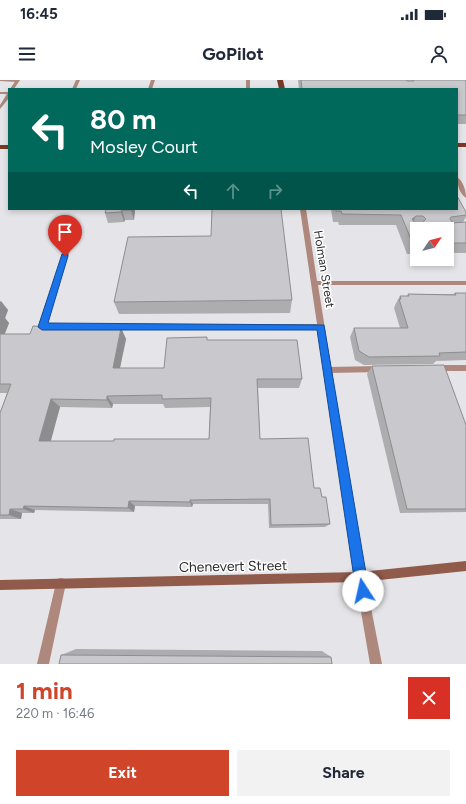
<!DOCTYPE html>
<html lang="en">
<head>
<meta charset="utf-8">
<style>
  :root { --surface:#fff; --page:#f2f2f3; --text:#1f2937; --muted:#747a83; --accent:#d0452a }
  body { margin:0; font-family:Figtree,sans-serif; background:var(--page); color:var(--text); height:100vh; display:flex; flex-direction:column; font-size:15px; white-space:nowrap }
  * { box-sizing:border-box; margin:0 }
  p { font-size:13px; color:var(--muted) }
  .icon { flex:none; width:22px; height:22px; fill:none; stroke:currentColor; stroke-width:2; stroke-linecap:round; stroke-linejoin:round }
  .map { position:relative; height:584px; overflow:hidden }
  .details { display:flex; flex-direction:column; background:var(--surface); flex:1 }
  .details>* { flex:none }
  .banner { position:absolute; left:8px; top:8px; width:450px; height:122px; border-radius:0px; box-shadow:0 2px 6px #0003; background:#00695c; color:#fff; overflow:hidden }
  .needle { width:26px; rotate:55deg }
  .controls { position:absolute; left:410px; top:142px; display:grid; gap:8px }
  .controls a { display:grid; place-items:center; width:44px; height:44px; border-radius:0px; background:var(--surface); box-shadow:0 2px 6px #0003; font-size:20px }
  .pin { position:absolute; display:grid; place-items:center; width:34px; height:34px; color:#fff; margin:-41px -17px; border-radius:50% 50% 50% 0; rotate:-45deg; box-shadow:0 0 4px #0007 }
  .pin .icon { rotate:45deg }
  .me { position:absolute; width:44px; margin:-22px; rotate:350deg; stroke-linejoin:round; filter:drop-shadow(0 0 3px #0008) }
  .turn { display:flex; align-items:center; gap:14px; height:84px; padding:0 16px; font-size:18px }
  .turn .icon { width:52px; height:52px; stroke-width:2.5 }
  .turn b { display:block; font-size:28px; line-height:34px }
  .lanes { display:flex; align-items:center; height:38px; padding:0 16px; background:#0003; justify-content:center; gap:20px; direction:ltr }
  .lanes .off { opacity:.35 }
  .round { display:grid; place-items:center; flex:none; width:42px; height:42px; border-radius:0px; background:var(--page) }
  .head { display:flex; align-items:center; justify-content:space-between; height:68px; padding:0 16px }
  h1 { font-size:24px; font-weight:700; line-height:30px; color:var(--accent) }
  .button { display:flex; gap:8px; margin-top:auto; padding:8px 16px }
  .button a { flex:1; height:46px; border-radius:0px; background:var(--accent); color:#fff; font-size:16px; font-weight:700; line-height:46px; text-align:center }
  .button a+a { background:var(--page); color:var(--text) }
  .status { display:flex; justify-content:space-between; align-items:center; height:28px; padding:0 20px; background:var(--surface); direction:ltr }
  .status svg { height:11px; fill:currentColor }
  header { display:flex; justify-content:space-between; align-items:center; height:52px; padding:0 16px; background:var(--surface); font-size:18px; font-weight:700 }
  .map>svg:first-child { display:block }
  .lines { fill:none; stroke-linecap:round; stroke-linejoin:round }
  .lane { fill:#ae887d; fill-rule:evenodd }
  .street { fill:#ae887d; fill-rule:evenodd }
  .secondary { fill:#905b4b; fill-rule:evenodd }
  .primary { fill:#783a26; fill-rule:evenodd }
  .wall { fill:#adadb0; fill-rule:evenodd }
  .shaded-wall { fill:#8d8d90 }
  .building { fill:#c9c9cd; stroke:#8d8d90; fill-rule:evenodd }
  .route { fill:#1a73e8; stroke:#114b97 }
  .labels { text-anchor:middle; stroke-width:3; stroke-linejoin:round; paint-order:stroke }
  .street-label { font-size:12px; fill:#2d2d2e; stroke:#fff }
  .near-street-label { font-size:14px; fill:#2d2d2e; stroke:#fff }
</style>
</head>
<body>
<div class="status"><b>16:45</b><svg viewBox="0 0 49 12"><path d="M0 12V9h3v3zM5 12V6h3v6zM10 12V3h3v9zM15 12V0h3v12zM26 1h20v11H26zM47 4h2v5h-2z"/></svg></div>
<header><svg class="icon" aria-label="menu" viewBox="0 0 24 24"><path d="M4 6h16M4 12h16M4 18h16"/></svg>GoPilot<svg class="icon" aria-label="person" viewBox="0 0 24 24"><circle cx="12" cy="8" r="4"/><path d="M4 21q1-7 8-7t8 7"/></svg></header>
<div class="map">
<svg width="466" height="584" viewBox="0 0 466 584">
  <rect width="100%" height="100%" fill="#e5e5e9"/>
  <g class="lines">
    <path class="lane" d="M0,0H18L19,1L17,2L0,1Z
      M76,0H80L76,9H72Z
      M151,0H155L152,9H148Z
      M246,0H250V9H246Z
      M0,12H9V14H0Z
      M435,285H466V291H435L432,290L431,288L432,286Z
      M381,286L384,287L385,289L384,291L381,292L328,293L325,292L324,290L325,288L328,287Z
      M61,498L65,499L66,503L49,584H37L56,503L57,499Z"/>
    <path class="street" d="M16,0H20L14,9H10Z
      M7,14H9V18L0,29V25Z
      M457,97C463,101 466,110 466,118C460,114 457,105 457,97Z
      M300,129H306L317,201H466V205H318L365,497L382,584H370L355,497L318,250H42L38,247L71,148L74,146L77,148L47,244H317Z"/>
    <path class="secondary" d="M466,481V491L360,502L0,510V500L360,492Z"/>
    <path class="primary" d="M277,0H283L285,9H279Z
      M457,63H466V67H457Z
      M0,65H9V69H0Z"/>
  </g>
  <path class="wall" d="M298,0H466V44H457V9H299Z
    M106,129H135L134,140H125L124,142L108,143L105,133Z
    M331,129H457L466,132V137L463,142H466V173H447V149H417V174H407L396,145H339L338,142H333Z
    M455,213H466V280L436,281L433,284L364,285L355,280L350,257L354,248H400L394,228L395,226V225L400,216H407L408,214H453Z
    M292,220L290,233L119,234L114,222Z
    M0,221L8,230L5,238L9,243L5,254H30L56,247L58,249L121,248L126,259L120,288H164L207,257V260L302,299L299,308H258L260,359L314,408L322,417L330,444L325,447L269,448L268,424H193L192,427L135,426L134,432L35,430L34,433H22L21,439H0V333L7,313H0ZM113,324H163L165,328L210,327L209,359L114,361H50L60,327L112,328Z
    M372,286L466,345V432L400,433L367,294Z
    M76,569L322,571L331,577L61,575Z"/>
  <path class="shaded-wall" d="M131,129H135L134,140L131,130Z
    M122,130L125,140L124,142L121,132Z
    M416,136L411,146L412,139Z
    M1,221L8,230L5,238L9,243L0,265V222Z
    M121,248L126,259L118,297L113,288Z
    M107,316L113,324L112,328L107,320Z
    M51,319L60,327L49,368L39,361Z
    M190,420L193,424L192,427L190,422Z
    M129,421L135,426L134,432L128,428Z
    M24,426L35,430L34,433L23,429Z
    M10,429L22,433L21,439L9,435Z"/>
  <path class="building" d="M301,0H406L407,1H414L413,0H466V35H457V9H302Z
    M457,116L466,132V135L451,137L450,139L453,143L466,142V163H447V149H417V164H413L401,135L342,134L341,131H336V129H457ZM416,136H423L426,139L422,143H415L412,139Z
    M106,129H131V130H122L121,132L105,133Z
    M212,129H281L292,220L114,222L128,157L211,156Z
    M455,213H466V272L439,273L440,276L369,277L359,271L354,248H408L399,219H401L400,216H409L408,214L456,215Z
    M33,246L56,247L55,249L121,248L113,288H164L167,258L207,257V260H297L302,299H257L260,359L308,358L314,408H320L322,417H326L330,444L271,445L270,419L190,420V422L129,421L128,428L24,426L23,429H10L9,435H0V333L11,304H0V254H30ZM162,315V319L211,318L209,359H114V361H39L51,319L107,320V316Z
    M444,285L466,345V429H407L372,286Z
    M61,575L331,577L332,584H59Z"/>
  <path class="route" d="M62,174H67L68,176L48,243L324,245L369,511L367,516L363,518L358,516L356,511L317,250H42L38,247Z"/>
  <g class="labels">
    <g class="street-label">
      <text transform="translate(324 189) rotate(81)" y="4">Holman Street</text>
    </g>
    <g class="near-street-label">
      <text transform="translate(233 486) rotate(-1)" y="5">Chenevert Street</text>
    </g>
  </g>
</svg>
<div class="controls">
<a><svg class="needle" viewBox="-14 -14 28 28"><path d="M0-13l5 13h-10z" fill="#e53935"/><path d="M0 13l5-13h-10z" fill="#747a83"/></svg></a>
</div>
<div class="pin" style="left:65px;top:176px;background:#d93025"><svg class="icon" aria-label="arrive" viewBox="0 0 24 24"><path d="M6 21V4h12l-3 4 3 4H6"/></svg></div>
<svg class="me" style="left:363px;top:511px" viewBox="-20 -20 40 40"><circle r="19" fill="#fff"/><path d="M0-13L10 11 0 6-10 11z" fill="#1a73e8"/></svg>
<div class="banner">
<div class="turn"><svg class="icon" aria-label="left" viewBox="0 0 24 24"><path d="M17 20v-9H6M10 6l-5 5 5 5"/></svg><div><b>80 m</b>Mosley Court</div></div>
<div class="lanes"><svg class="icon" aria-label="left" viewBox="0 0 24 24"><path d="M17 20v-9H6M10 6l-5 5 5 5"/></svg><svg class="icon off" aria-label="ahead" viewBox="0 0 24 24"><path d="M12 20V5M6 11l6-6 6 6"/></svg><svg class="icon off" aria-label="right" viewBox="0 0 24 24"><path d="M7 20v-9h11M14 6l5 5-5 5"/></svg></div>
</div>
</div>
<section class="details">
<div class="head"><div><h1>1 min</h1><p>220 m · 16:46</p></div><a class="round" style="background:#d93025;color:#fff"><svg class="icon" aria-label="close" viewBox="0 0 24 24"><path d="M6 6l12 12M18 6L6 18"/></svg></a></div>
<div class="button"><a>Exit</a><a>Share</a></div>
</section>
</body>
</html>
